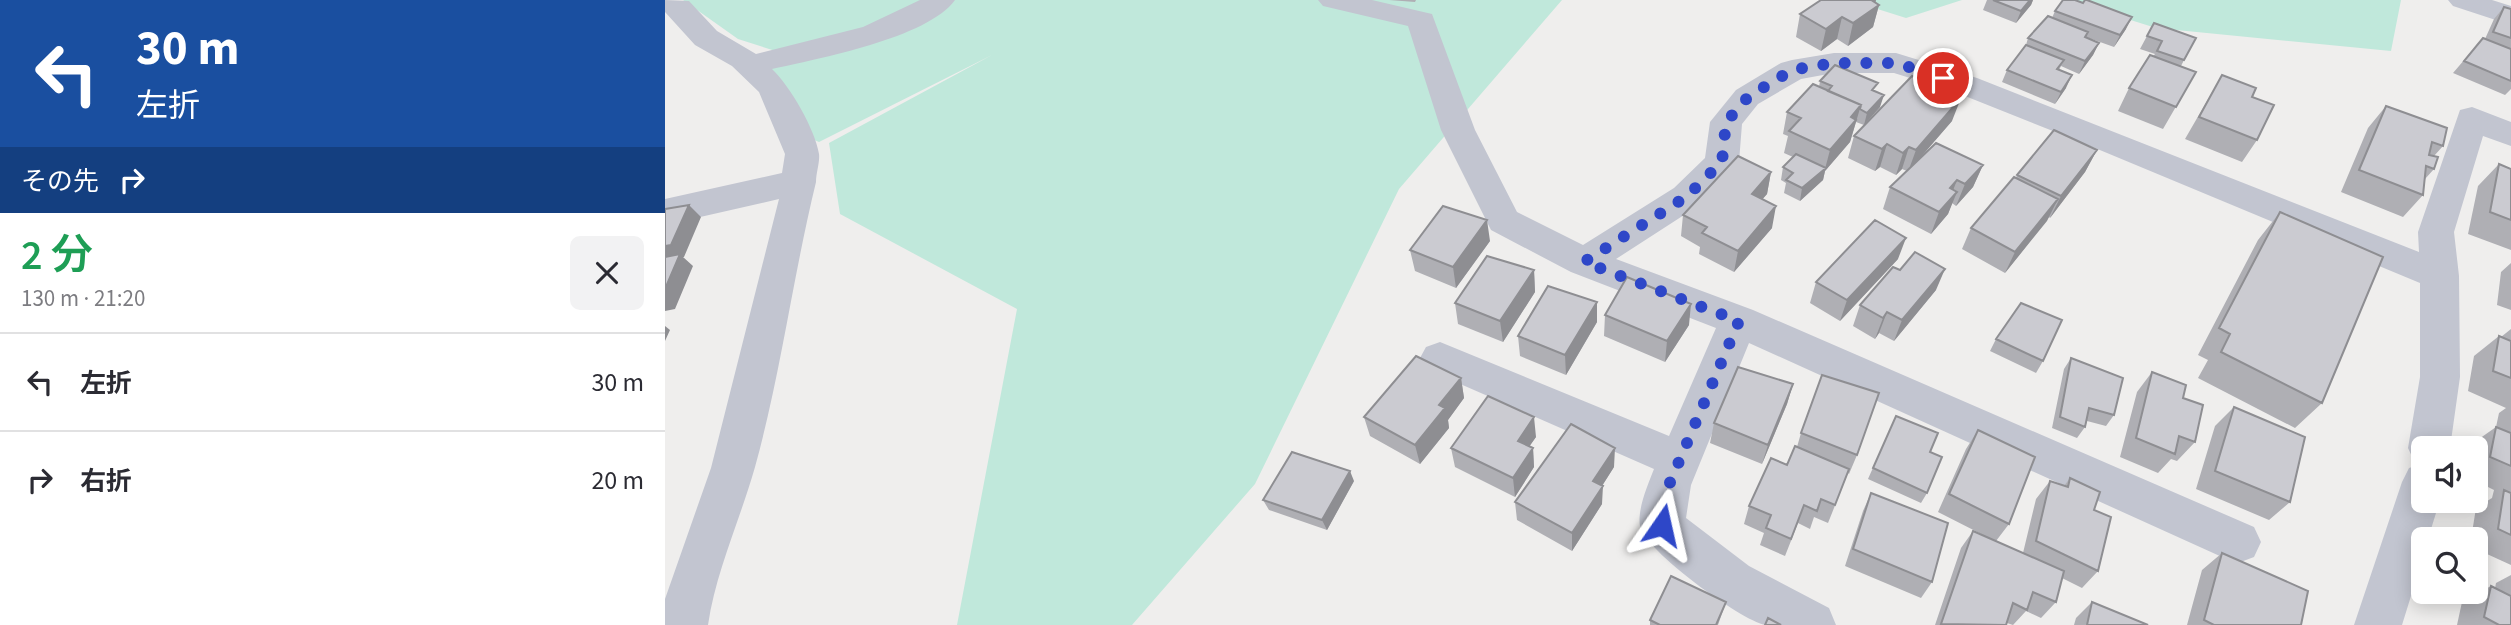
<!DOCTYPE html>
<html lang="ja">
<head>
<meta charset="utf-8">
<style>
  :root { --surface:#fff; --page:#f2f2f3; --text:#2b2b33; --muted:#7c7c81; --line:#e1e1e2 }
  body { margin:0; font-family:"Source Sans 3","Noto Sans JP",sans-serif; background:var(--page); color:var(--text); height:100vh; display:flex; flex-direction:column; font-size:26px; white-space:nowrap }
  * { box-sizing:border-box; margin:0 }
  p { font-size:23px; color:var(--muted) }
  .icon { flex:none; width:38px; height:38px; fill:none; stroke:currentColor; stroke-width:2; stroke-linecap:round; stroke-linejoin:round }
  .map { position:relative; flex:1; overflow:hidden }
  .side { display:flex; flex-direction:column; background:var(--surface); width:665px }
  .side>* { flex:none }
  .banner { background:#1a4fa0; color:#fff; overflow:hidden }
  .controls { position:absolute; left:1746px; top:436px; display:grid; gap:14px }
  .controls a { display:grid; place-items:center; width:77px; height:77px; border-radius:10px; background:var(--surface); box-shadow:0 4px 18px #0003; font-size:35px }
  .pin { position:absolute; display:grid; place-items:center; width:60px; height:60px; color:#fff; margin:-30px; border:4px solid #fff; border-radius:50%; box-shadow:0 2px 7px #0007 }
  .me { position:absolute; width:77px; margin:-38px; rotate:11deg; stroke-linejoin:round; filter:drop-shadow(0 0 5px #0008) }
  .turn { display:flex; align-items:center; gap:24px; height:147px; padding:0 21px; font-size:32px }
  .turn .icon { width:91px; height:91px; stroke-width:2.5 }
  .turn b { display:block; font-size:49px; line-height:60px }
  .then { display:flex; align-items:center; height:66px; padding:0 21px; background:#0003; gap:14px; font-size:26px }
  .round { display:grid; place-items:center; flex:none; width:74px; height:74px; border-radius:10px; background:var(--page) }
  .head { display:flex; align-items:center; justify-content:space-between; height:119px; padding:0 21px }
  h1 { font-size:42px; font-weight:600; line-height:52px; color:#1e9e55 }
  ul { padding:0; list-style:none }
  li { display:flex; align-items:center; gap:21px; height:98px; padding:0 21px; border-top:2px solid var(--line) }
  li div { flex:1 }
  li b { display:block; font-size:26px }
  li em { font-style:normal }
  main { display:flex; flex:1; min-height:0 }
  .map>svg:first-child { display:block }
  .green { fill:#c0e8db }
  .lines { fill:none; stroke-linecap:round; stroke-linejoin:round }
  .minor { fill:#c2c5d0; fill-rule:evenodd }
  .wall { fill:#afafb4 }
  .shaded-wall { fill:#8e8e92 }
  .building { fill:#cbcbd1; stroke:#8e8e92; stroke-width:2 }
  .route { stroke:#2e47c8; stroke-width:12; stroke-dasharray:0 21.6 }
</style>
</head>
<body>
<main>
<section class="side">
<div class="banner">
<div class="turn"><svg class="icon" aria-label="left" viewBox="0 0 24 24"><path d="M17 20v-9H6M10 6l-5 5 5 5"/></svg><div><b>30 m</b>左折</div></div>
<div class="then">その先<svg class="icon" aria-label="right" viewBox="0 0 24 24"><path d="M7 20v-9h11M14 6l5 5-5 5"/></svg></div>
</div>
<div class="head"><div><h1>2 分</h1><p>130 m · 21:20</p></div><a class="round"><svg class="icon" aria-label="close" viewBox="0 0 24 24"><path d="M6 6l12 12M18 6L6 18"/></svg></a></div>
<ul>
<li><svg class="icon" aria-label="left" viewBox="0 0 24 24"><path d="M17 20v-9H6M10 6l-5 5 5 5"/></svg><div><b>左折</b></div><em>30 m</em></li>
<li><svg class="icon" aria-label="right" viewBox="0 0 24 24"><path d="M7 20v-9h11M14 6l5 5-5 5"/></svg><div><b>右折</b></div><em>20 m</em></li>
</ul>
</section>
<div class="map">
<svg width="1846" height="625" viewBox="0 0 1846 625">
  <rect width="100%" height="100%" fill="#efeeed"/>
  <path class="green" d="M18,0H897L734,189L590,484L467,625H292L352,309L175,214L164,143L327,55L154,142L140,136L89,69L123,55L73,39Z
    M1184,0H1297L1241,18Z
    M1402,0H1736L1726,51L1491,28Z"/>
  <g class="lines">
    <path class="minor" d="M0,0L24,1L52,31L91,54L198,27L255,0H290C263,38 152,59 107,69C125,86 150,129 154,154C155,162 151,173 151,182C128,276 116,373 90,467C75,520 51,571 43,625H0V599L46,468L114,199L0,225V199L117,173L120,154L94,92L67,66L30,45L0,12Z
      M653,0H707L767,14L810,130L852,212L918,245L1009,188L1040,158L1045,122L1071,90L1116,63L1127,60L1169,53H1231L1312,78L1754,252L1753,232L1795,110L1807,107L1846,122V146L1818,136L1789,232L1794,276L1795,377L1785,448H1759V500H1775L1763,539H1759V554L1737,625H1689L1737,482L1744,468L1756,464L1749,461L1743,448L1755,377V283L1418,143L1290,92L1229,73H1169L1136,79L1093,104L1077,124L1074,162L1069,170L1033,206L951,259L1088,310L1589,527L1596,542L1589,557L1573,563L1557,557L1084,343L1026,485L1021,518L1084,566L1164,608L1171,625C1149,625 1122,625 1100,625C1076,620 980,551 975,526C972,510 983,484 989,469L761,369L755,358L761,347L775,342L1004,436L1051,328L906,272L826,230L776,130L743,26L658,6Z
      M1783,0H1827L1846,6V25L1788,6Z"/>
  </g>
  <path class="wall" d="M724,0H751L750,2Z
    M1322,0H1368L1366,5L1351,23L1318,10Z
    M1211,3L1214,5L1208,27L1183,46L1172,39L1156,51L1131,37L1135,14Z
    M1839,7L1846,9V89L1840,95L1788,73L1818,38L1820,39L1829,19Z
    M1390,11L1461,29L1449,47L1421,37L1434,43L1428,55L1414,74L1396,66L1394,70L1401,88L1390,104L1337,82L1342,70L1361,45L1363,38L1387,18Z
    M1489,23L1519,60L1516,66L1531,72L1498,129L1453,111L1464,88L1490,54L1475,49Z
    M1557,75L1587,97L1592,140L1577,162L1520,139Z
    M1155,81L1211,91L1215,107L1199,125L1191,122L1185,142L1160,171L1158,180L1135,201L1119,193L1121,183L1116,180L1118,167L1128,157L1119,153L1123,136L1118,134L1122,112L1154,87Z
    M1721,106L1778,146L1769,156V169L1760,179L1758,195L1738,217L1676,192L1703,128Z
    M1287,121L1252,161L1318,165L1308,187L1291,206L1287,203L1283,214L1266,234L1218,209L1225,187L1242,171L1237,169L1231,175L1215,167L1210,171L1183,158L1189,136Z
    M1432,150L1420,172L1385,218L1384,217L1340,273L1297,249L1306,228L1351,178L1352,175Z
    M1834,164L1846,169V250L1803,234L1813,186Z
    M1106,172L1102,194L1097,199L1107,228L1069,272L1034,254L1035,247L1016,236L1018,215Z
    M1615,212L1657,403L1630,428L1533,378L1543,360L1533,355L1593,240Z
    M825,241L791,288L750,271L745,250Z
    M1233,259L1175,321L1145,303L1151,282Z
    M1846,263V310L1832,305L1836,272Z
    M869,270L870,292L838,342L793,324L790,303Z
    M1271,290L1229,341L1214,333L1210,339L1188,326L1195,305Z
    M932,302V322L901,375L855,356L853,336Z
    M940,315L1024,325L1000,362L939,336Z
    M1846,329V565L1811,549V539H1806L1811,508L1827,498L1829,490L1811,481V448H1804V446L1831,427L1834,413L1841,408L1803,391L1809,356L1834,336L1836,337Z
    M1331,339L1378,361L1371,373L1325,351Z
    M1406,358L1449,415L1441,426L1422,421L1420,427L1412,438L1387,428L1399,369Z
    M1487,372L1518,398L1530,442L1512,461L1506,459L1493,473L1455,457L1472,392Z
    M796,378L799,398L783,420L784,428L755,464L705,436L699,417Z
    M1128,384L1122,404L1097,464L1045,443L1049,423Z
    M1569,407L1625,502L1604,520L1531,489L1550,426Z
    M1231,416L1265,452L1262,493L1256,503L1203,479Z
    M1313,430L1344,524L1331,541L1358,553L1371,499L1385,481L1399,486L1405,478L1429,510L1433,571L1417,588L1397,578L1391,602L1376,618L1361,611L1348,625L1342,623L1341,625H1270L1296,548L1308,531L1330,541L1273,512L1301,449Z
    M1136,433L1192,455L1184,474L1183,473L1163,523L1149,517L1145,529L1133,523L1120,556L1095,545L1099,533L1079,524L1084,506L1122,465L1132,447Z
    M871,437L864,446L868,448L869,467L850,497L790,467L786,448Z
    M949,467L937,486V504L907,551L852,520L850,502Z
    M689,481L662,530L604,510L598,500Z
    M1206,493L1267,582L1256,598L1180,566L1198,511Z
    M1557,553L1636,625H1522L1537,570Z
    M1846,575V625H1792L1797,602L1826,586L1830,588L1831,583Z
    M1061,602L1053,625H985V620Z
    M1427,602L1483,625H1409L1411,618Z"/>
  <path class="shaded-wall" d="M1210,0H1211L1209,8L1214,5L1208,27L1183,46L1188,23Z
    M1365,0H1368L1366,5L1351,23L1356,11Z
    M1177,17L1172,39L1156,51L1161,29Z
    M1467,17L1461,29L1449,47L1455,35Z
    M1434,43L1428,55L1414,74L1420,61Z
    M1407,75L1401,88L1390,104L1396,92Z
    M1219,95L1215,107L1199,125L1202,113Z
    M1296,98L1287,121L1243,172L1251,150Z
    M1196,105L1185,142L1160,171L1158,180L1135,201L1137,188L1160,169L1165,150L1186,117Z
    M1222,144L1215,167L1210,171L1217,149Z
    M1244,147L1237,169L1231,175L1238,153Z
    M1432,150L1420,172L1385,218L1396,196Z
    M1318,165L1308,187L1291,206L1300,184Z
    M1106,172L1102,194L1083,216L1087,194Z
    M1292,180L1284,201L1285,188Z
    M1292,192L1283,214L1266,234L1274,212Z
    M1393,199L1382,221L1340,273L1350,252Z
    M24,205L36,217L19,257H18L28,266L10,309L0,311V246Z
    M1111,206L1107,228L1069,272L1073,251Z
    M822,220L825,241L791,288L788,267Z
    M1241,238L1233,259L1175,321L1182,300Z
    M1280,269L1271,290L1229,341L1237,320Z
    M869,270L870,292L838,342L835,321Z
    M932,302V322L901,375L900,355Z
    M1026,304L1024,325L1000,362L1002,341Z
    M1222,312L1214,333L1210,339L1218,318Z
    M0,326L5,330L0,341Z
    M796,378L799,398L783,420L784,428L755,464L750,445L774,405Z
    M1128,384L1122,404L1097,464L1103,445Z
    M869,417L871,437L855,460L853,441Z
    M868,448L869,467L850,497L848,478Z
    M950,448L949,467L928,500V481Z
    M685,471L689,481L662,530L657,520Z
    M938,486L937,504L907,551V533Z"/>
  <path class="building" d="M1156,0H1210L1208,1L1214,5L1188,23L1177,17L1161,29L1135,14Z
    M1328,0H1365L1356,11Z
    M1398,0H1410L1418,3L1420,0H1422L1467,17L1455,35L1390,11Z
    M1839,7L1846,9V38L1828,32Z
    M1383,16L1423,32L1420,37L1434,43L1420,61L1363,38Z
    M1489,23L1531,38L1519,60L1492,51L1497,41L1482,36Z
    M1818,38L1846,49V81L1799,61Z
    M1361,45L1399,60L1392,69L1407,75L1396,92L1342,70Z
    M1485,55L1531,72L1511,107L1464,88Z
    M1170,65L1213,83L1207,90L1219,95L1202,113L1195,109L1196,105L1163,91L1167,86L1155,81Z
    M1557,75L1591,88L1587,97L1609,105L1592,140L1534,117Z
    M1247,76L1296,98L1251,150L1244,147L1238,153L1222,144L1217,149L1189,136Z
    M1148,84L1196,105L1186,117L1191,120L1165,150L1124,131L1136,118L1122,112Z
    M1721,106L1782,128L1778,146L1767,142L1764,155L1773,157L1769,169L1761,166L1758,195L1694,170Z
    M1389,130L1432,150L1396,196L1352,175Z
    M1271,143L1318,165L1300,184L1292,180L1285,188L1292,192L1274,212L1225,187Z
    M1131,154L1161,168L1137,188L1121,180L1128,173L1118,167Z
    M1073,156L1106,172L1087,194L1111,206L1073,251L1037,233L1042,227L1018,215Z
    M1834,164L1846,169V220L1825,212Z
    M1349,177L1393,199L1350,252L1306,228Z
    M24,205L6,245L0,246V209Z
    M778,206L822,220L788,267L745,250Z
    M1615,212L1718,257L1657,403L1556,352L1565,334L1554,328Z
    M1210,220L1241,238L1182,300L1151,282Z
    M1250,252L1280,269L1237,320L1222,312L1218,318L1195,305L1228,267L1235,270Z
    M15,254L0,289V257Z
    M822,256L869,270L835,321L790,303Z
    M962,277L1026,304L1002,341L940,315Z
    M883,286L932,302L900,355L853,336Z
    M1356,303L1397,320L1378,361L1331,339Z
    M1834,336L1846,341V378L1828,371Z
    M751,356L796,378L774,405L780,408L750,445L699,417Z
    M1406,358L1458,378L1449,415L1424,408L1420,427L1395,417Z
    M1073,367L1128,384L1103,445L1049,423Z
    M1487,372L1521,385L1518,398L1538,405L1530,442L1514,436L1510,454L1471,438Z
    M1157,375L1214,393L1192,455L1136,433Z
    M823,396L869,417L853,441L868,448L848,478L786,448Z
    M1569,407L1640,437L1625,502L1550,471Z
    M1231,416L1273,433L1265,452L1277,457L1262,493L1208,468Z
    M906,424L950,448L928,481L938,486L907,533L850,502Z
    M1831,427L1846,433V466L1825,457Z
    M1313,430L1370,457L1344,524L1284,494Z
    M1130,446L1184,469L1170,505L1156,499L1152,511L1139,505L1126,539L1101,528L1106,515L1084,506L1106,458L1122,465Z
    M627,452L685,471L657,520L598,500Z
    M1405,478L1435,492L1429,510L1446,517L1433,571L1371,541L1385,481L1403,487Z
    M1839,490L1846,493V535L1833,529Z
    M1206,493L1283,523L1267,582L1188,549Z
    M1308,531L1399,571L1391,602L1368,592L1362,610L1348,603L1341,625L1276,624Z
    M1557,553L1643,591L1636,625H1549L1539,620Z
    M1006,576L1061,602L1051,625H995L985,620Z
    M1826,586L1846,596V625H1834L1819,617Z
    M1427,602L1483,625H1422Z
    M1103,618L1116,625H1100Z"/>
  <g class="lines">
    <path class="route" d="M997,525L1004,485L1074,321L919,262L1021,197L1057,162L1061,122L1072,110L1083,97L1127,70L1169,63H1231L1278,78"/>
  </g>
</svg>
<div class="controls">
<a><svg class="icon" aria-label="sound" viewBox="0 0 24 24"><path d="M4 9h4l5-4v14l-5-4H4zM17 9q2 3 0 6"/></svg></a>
<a><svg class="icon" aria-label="search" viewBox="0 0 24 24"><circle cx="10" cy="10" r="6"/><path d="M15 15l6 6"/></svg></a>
</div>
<div class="pin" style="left:1278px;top:78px;background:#d93025"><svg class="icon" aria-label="arrive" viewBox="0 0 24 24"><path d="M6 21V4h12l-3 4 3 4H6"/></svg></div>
<svg class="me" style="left:997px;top:525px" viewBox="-20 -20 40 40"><path d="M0-17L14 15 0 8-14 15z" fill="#2e47c8" stroke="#fff" stroke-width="4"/></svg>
</div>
</main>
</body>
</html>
